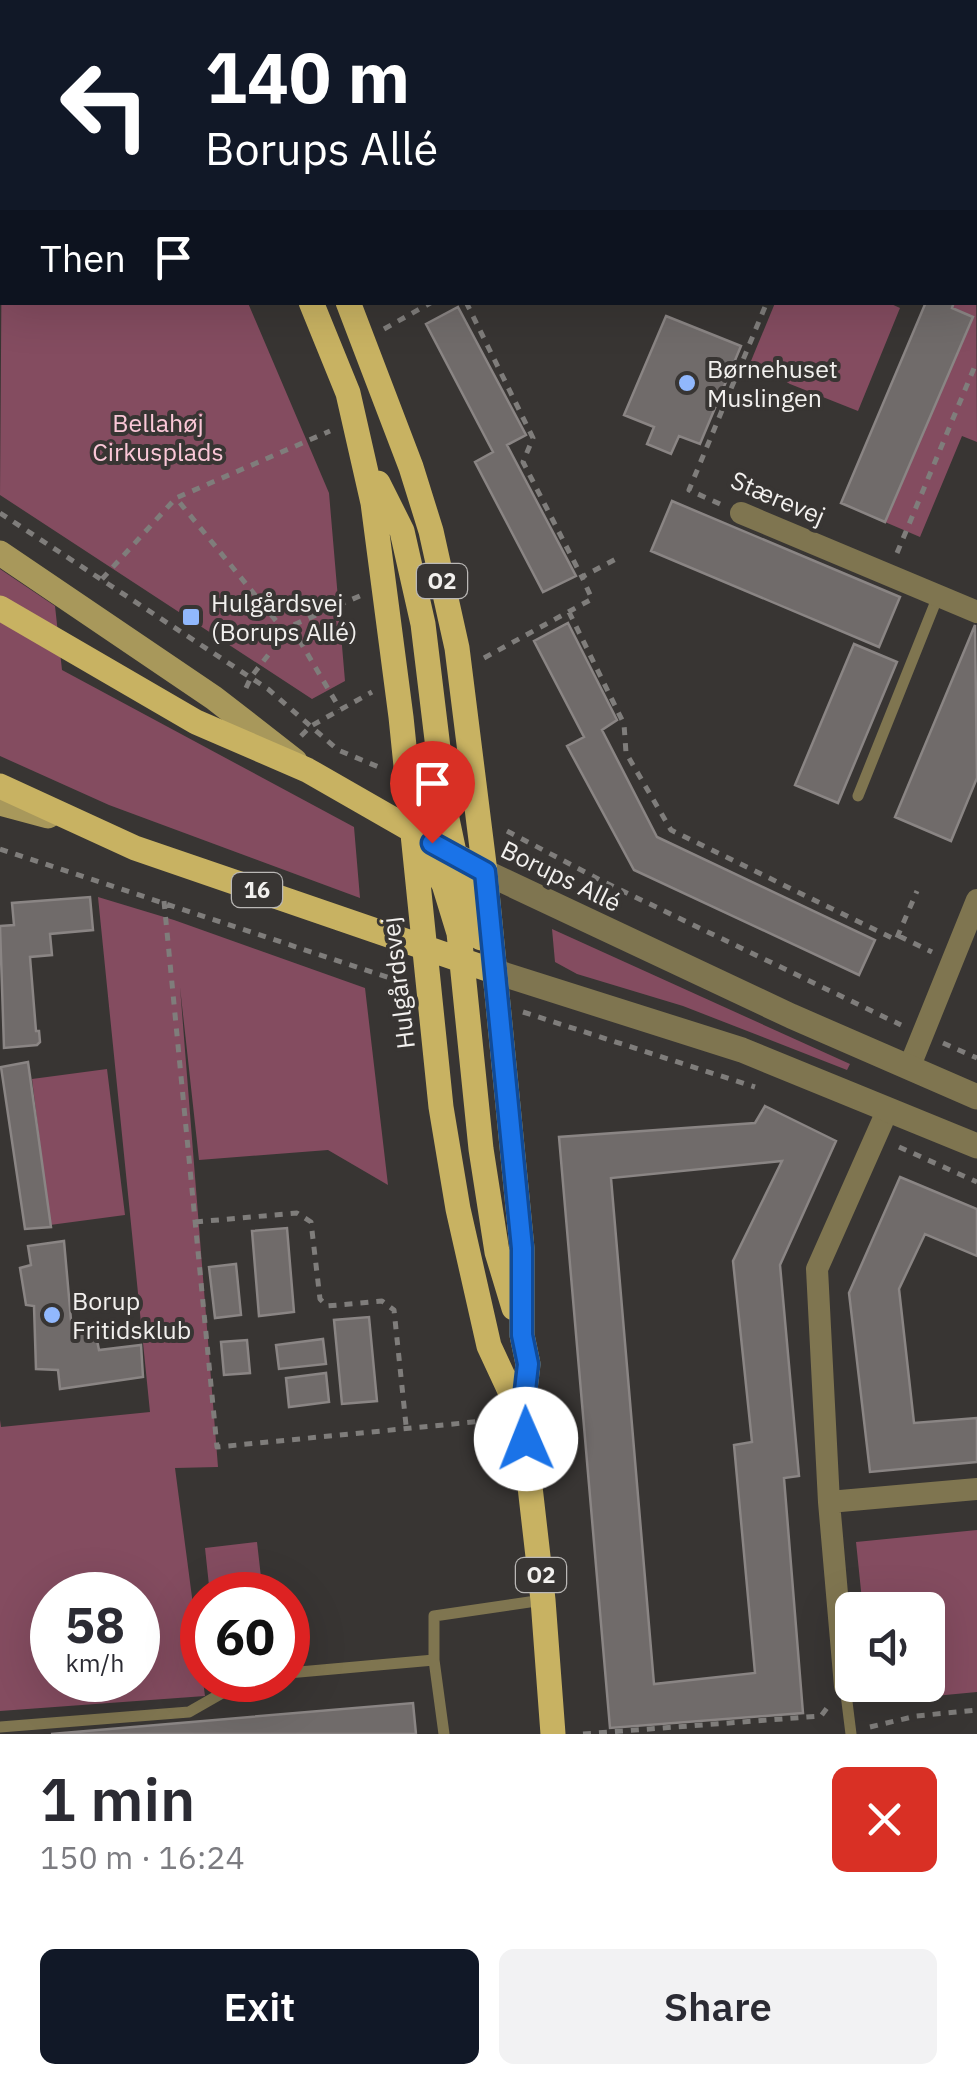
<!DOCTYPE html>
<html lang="en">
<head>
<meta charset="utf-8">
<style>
  :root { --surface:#fff; --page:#f2f2f3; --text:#2b2b33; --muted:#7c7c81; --accent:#111827 }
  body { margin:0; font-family:"IBM Plex Sans",sans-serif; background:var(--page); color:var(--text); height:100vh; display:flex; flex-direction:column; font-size:38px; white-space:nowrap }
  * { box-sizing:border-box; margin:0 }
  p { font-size:32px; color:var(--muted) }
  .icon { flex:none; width:55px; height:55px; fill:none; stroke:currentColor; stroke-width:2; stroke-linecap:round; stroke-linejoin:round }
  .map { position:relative; height:1734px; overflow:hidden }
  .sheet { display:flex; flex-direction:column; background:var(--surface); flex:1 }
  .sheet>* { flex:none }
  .hud { position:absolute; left:0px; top:0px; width:978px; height:305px; box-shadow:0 10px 40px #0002; background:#111827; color:#fff; overflow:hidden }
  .tools { position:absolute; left:835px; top:1592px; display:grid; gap:20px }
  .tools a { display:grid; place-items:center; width:110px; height:110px; border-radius:15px; background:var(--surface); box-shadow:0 10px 40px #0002; font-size:50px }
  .speed { position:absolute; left:30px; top:1572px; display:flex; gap:20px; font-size:50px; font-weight:700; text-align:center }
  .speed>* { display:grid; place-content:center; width:130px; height:130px; border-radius:50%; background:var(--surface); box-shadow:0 10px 40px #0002; line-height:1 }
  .speed small { font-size:25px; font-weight:400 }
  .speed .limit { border:15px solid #d22; background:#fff; color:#111 }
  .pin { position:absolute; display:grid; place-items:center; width:85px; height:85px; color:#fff; margin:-102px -42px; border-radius:50% 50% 50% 0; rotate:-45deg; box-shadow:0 0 10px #0007 }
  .pin .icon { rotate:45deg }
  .me { position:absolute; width:110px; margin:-55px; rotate:359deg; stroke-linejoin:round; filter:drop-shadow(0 0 8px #0008) }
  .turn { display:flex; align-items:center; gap:35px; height:210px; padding:0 40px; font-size:45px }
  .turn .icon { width:130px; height:130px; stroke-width:2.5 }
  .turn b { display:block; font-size:70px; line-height:85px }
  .then { display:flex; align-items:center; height:95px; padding:0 40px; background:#0003; gap:20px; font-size:38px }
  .round { display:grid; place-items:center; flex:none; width:105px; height:105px; border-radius:15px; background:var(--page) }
  .head { display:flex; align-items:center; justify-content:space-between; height:170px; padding:0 40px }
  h1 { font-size:60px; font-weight:600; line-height:75px }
  .primary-button { display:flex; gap:20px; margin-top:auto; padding:20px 40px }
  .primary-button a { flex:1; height:115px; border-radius:15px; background:var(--accent); color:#fff; font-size:40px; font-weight:600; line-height:115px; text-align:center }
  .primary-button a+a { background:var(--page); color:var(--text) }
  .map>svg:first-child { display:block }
  .green { fill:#844c60; fill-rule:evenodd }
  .building { fill:#706b6a; stroke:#8a8584; stroke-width:2.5; fill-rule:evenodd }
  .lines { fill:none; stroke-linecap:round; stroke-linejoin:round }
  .path { stroke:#7f7d7b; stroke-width:5; stroke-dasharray:8 8; stroke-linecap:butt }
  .service { stroke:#7f7550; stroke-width:11 }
  .minor { stroke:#7f7550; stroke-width:22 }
  .tertiary { stroke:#7f7550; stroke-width:25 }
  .secondary { stroke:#a8985b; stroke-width:25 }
  .primary { stroke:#c8b262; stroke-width:25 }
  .route-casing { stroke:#114b97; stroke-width:25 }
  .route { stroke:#1a73e8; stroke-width:18 }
  .poi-dot { fill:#91b8fd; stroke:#383533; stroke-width:4 }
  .labels { text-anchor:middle; stroke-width:8; stroke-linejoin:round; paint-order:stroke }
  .shield { fill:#383533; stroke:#bab8b6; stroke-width:2.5 }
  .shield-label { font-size:22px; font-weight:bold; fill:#f2f0ee }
  .poi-label { font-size:25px; fill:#f2f0ee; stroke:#383533; text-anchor:start }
  .park-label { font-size:25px; fill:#fac7d7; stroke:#383533 }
  .street-label { font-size:25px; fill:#f2f0ee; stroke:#383533 }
</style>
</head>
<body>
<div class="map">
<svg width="977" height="1734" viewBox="0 0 977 1734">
  <rect width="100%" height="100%" fill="#383533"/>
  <path class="green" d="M975,83L977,442L962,436L920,537L885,522L972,317L952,308L954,303L975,302Z
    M2,212V302L248,303L329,493L345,681L312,699L0,495Z
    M887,302L900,308L858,411L790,384L751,361L775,303Z
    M0,569L55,606L62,670L354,827L360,898L109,805L0,756Z
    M98,897L174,920L365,988L388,1185L328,1150L199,1160L180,987L218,1467L175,1468L205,1696L0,1711V1420L1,1427L150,1412ZM52,1595H138V1680H52Z
    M552,929L850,1064L847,1070L683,1006L577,974L555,962Z
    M107,1069L125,1215L50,1225L32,1079Z
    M977,1530V1692L871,1702L869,1685H928V1610H863L856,1542Z
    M257,1542L263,1595H210L205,1548Z"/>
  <path class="building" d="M926,302H954L952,308L973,317L885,522L841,503Z
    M458,307L526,435L507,445L576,576L543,592L475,462L493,452L426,324Z
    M666,316L741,346L700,444L679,436L671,454L647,444L654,427L624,415Z
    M672,501L900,597L879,647L651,551Z
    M568,623L617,720L602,730L657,837L875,940L859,975L634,870L567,746L584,737L534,641Z
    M975,625L977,778L951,841L895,817Z
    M854,644L897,662L838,803L795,785Z
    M90,897L93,930L50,934L52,955L30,957L36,1031H39L40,1042L37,1045L4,1048L0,926L14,925L12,903Z
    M28,1062L51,1227L25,1229L1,1067Z
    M765,1106L836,1141L780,1265L799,1476L784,1478L803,1713L610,1728L559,1137L755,1123ZM782,1161L733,1261L752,1442L734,1445L755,1673L654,1684L611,1178Z
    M900,1177L977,1209V1256L925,1234L899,1289L914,1423L977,1418V1462L870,1472L849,1293Z
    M287,1228L294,1312L259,1316L252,1231Z
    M64,1241L72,1331L94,1325L99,1350L141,1345L143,1377L60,1389L58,1370L36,1369L34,1306L26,1305L20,1268L31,1265L28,1246Z
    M236,1264L241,1315L215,1318L209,1267Z
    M369,1317L377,1401L342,1404L334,1320Z
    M323,1339L326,1364L279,1369L276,1345Z
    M247,1340L250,1373L224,1375L221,1342Z
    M326,1373L329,1402L289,1407L286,1378Z
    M413,1703L416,1734H51Z"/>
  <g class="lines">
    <path class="path" d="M343,0L345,2
      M517,0L522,2
      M291,2L296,0
      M475,2L476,0
      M892,2L893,0
      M975,118L977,119
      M975,174L977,170
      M975,246L977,247
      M466,302L533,438L523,462L582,577
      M384,329L432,302
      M720,504L689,490L767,302
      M0,513L268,689L338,750L381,768
      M897,553L977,361
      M102,579L176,498
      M569,612L624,724L626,753L671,830L896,940L917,891
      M291,626L340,709
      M286,633L176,498L330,431
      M484,658L592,599L582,577L616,559
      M246,688L251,677L291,626L362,595
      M301,736L311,726L372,692
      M507,831L604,882L901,1025
      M0,849L405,983
      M164,901L217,1447L494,1420
      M899,936L932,952
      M523,1012L755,1087
      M943,1043L977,1058
      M899,1147L977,1182
      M195,1222L297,1213L311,1222L320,1299L327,1306L382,1301L394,1310L406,1425
      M870,1727L916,1716L977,1710
      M583,1734L821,1716L827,1708"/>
    <path class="service" d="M79,0L80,2
      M0,5L2,11
      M0,97L2,96
      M858,796L938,596
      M288,1673L434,1660
      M845,1686L851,1734
      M0,1727L189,1712L245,1680
      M444,1734L434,1660V1616L543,1600"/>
    <path class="minor" d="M741,513L977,612
      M909,1068L977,900
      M829,1502L977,1489
      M845,1686L829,1502L817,1269L888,1109"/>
    <path class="tertiary" d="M485,872L791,1016L977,1097
      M493,971L742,1050L977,1146"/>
    <path class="secondary" d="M0,553L214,698L295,761
      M0,803L48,816"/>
    <path class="primary" d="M186,0L187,2
      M222,0L223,2
      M311,302L348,393L373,503L401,717L441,1107L458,1209L489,1346L522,1417L543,1600L553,1734
      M348,302L411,467L431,531L457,648L485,872L522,1248V1335L528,1364L522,1415
      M378,483L402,531L423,624L446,814L455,857L481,938
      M0,608L196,722L307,770L485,872
      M0,786L135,848L493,971
      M415,838L444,884L459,933L481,1149L497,1252L514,1308"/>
  </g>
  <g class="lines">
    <g class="route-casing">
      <path id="route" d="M432,843L485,872L522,1248V1335L528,1364L522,1417L526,1439"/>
    </g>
    <use href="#route" class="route"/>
  </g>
  <g class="poi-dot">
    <circle cx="687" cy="383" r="10"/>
    <rect x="181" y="607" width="20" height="20" rx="5"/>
    <circle cx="52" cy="1315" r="10"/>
  </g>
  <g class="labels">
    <g class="shield">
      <rect x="417" y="564" width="50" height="34" rx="8"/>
      <rect x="232" y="873" width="50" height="34" rx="8"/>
      <rect x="516" y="1558" width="50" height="34" rx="8"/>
    </g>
    <g class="shield-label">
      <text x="442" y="589">O2</text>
      <text x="257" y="898">16</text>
      <text x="541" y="1583">O2</text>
    </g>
    <g class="poi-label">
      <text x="707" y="378">Børnehuset<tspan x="707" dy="29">Muslingen</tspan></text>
      <text x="211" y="612">Hulgårdsvej<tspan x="211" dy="29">(Borups Allé)</tspan></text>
      <text x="72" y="1310">Borup<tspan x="72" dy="29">Fritidsklub</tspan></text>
    </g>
    <g class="park-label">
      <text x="158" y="432">Bellahøj<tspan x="158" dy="29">Cirkusplads</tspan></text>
    </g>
    <g class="street-label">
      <text transform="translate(778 498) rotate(23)" y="9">Stærevej</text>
      <text transform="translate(561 876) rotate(26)" y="9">Borups Allé</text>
      <text transform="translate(398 983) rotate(-97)" y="9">Hulgårdsvej</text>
    </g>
  </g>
</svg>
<div class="tools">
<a><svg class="icon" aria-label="sound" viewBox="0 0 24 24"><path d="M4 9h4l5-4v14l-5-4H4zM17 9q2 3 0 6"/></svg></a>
</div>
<div class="speed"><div>58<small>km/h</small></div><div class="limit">60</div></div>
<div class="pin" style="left:432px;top:843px;background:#d93025"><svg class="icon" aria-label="arrive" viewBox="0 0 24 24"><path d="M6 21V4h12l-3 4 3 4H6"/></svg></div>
<svg class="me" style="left:526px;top:1439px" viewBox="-20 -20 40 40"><circle r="19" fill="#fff"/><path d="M0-13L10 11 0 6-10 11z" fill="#1a73e8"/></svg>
<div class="hud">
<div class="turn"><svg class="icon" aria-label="left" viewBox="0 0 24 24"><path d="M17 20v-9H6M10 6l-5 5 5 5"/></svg><div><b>140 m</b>Borups Allé</div></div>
<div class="then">Then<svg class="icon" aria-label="arrive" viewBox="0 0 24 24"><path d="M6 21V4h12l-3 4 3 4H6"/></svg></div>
</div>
</div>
<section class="sheet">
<div class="head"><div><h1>1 min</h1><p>150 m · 16:24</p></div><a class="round" style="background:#d93025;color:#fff"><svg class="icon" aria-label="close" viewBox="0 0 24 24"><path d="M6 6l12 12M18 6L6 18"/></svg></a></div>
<div class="primary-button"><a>Exit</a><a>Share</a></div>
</section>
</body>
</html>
